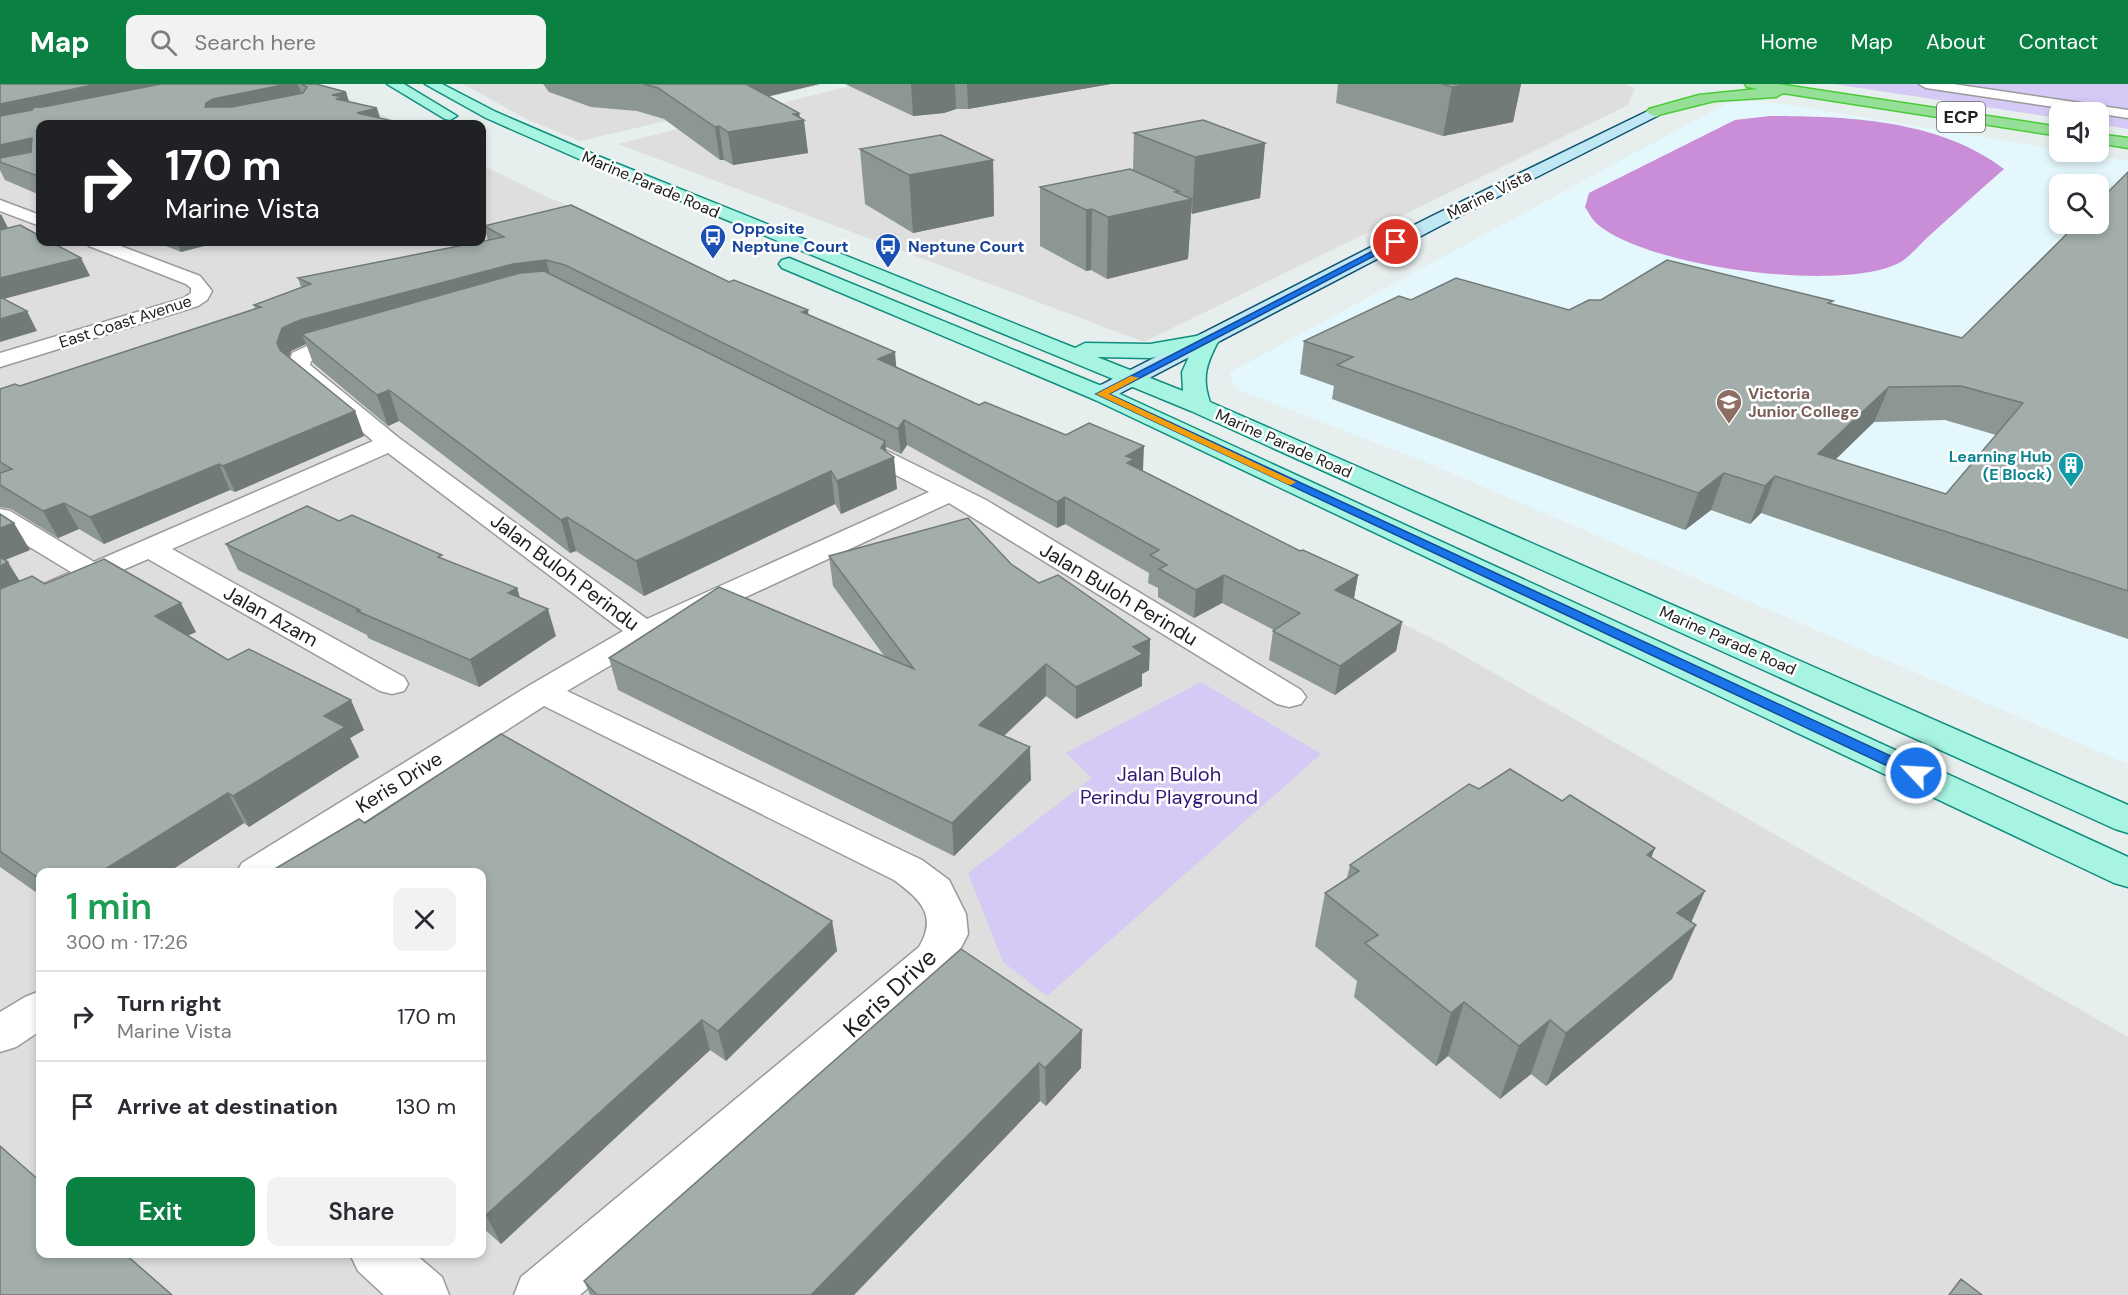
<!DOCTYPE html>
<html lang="en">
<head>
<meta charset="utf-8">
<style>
  :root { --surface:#fff; --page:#f2f2f3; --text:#2b2b33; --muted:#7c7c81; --line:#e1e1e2; --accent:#0b8043 }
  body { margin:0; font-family:"DM Sans",sans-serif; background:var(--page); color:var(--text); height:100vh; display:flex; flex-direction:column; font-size:22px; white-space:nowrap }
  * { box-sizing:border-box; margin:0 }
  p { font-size:20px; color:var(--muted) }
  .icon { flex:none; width:33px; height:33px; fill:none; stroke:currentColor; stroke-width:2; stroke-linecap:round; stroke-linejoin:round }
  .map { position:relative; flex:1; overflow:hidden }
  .details { position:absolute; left:36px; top:784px; width:450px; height:390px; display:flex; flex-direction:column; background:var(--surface); border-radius:12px; box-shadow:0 3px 9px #0003 }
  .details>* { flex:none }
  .guide { position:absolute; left:36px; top:36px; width:450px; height:126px; border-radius:12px; box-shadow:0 3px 9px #0003; background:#202124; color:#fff; overflow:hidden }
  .fabs { position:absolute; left:2049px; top:18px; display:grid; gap:12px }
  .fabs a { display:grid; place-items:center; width:60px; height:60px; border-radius:12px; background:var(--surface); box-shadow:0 3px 9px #0003; font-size:30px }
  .pin { position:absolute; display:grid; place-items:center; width:51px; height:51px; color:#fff; margin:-26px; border:3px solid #fff; border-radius:50%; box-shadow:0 2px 6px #0007 }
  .me { position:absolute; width:66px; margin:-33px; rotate:295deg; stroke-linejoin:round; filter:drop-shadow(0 0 4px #0008) }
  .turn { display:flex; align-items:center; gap:21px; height:126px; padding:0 30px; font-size:27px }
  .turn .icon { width:78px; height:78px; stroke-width:2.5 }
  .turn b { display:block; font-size:42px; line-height:51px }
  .round { display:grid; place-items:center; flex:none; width:63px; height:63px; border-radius:12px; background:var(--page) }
  .summary { display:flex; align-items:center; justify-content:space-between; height:102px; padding:0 30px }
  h1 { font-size:36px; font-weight:600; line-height:45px; color:#1e9e55 }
  .action { display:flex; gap:12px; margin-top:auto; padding:12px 30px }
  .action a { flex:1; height:69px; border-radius:12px; background:var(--accent); color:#fff; font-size:24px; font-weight:600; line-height:69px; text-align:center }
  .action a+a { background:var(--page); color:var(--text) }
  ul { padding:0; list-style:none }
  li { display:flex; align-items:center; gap:18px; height:90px; padding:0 30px; border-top:2px solid var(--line) }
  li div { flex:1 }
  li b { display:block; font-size:22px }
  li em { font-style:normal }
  header { display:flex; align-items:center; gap:36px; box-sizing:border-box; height:84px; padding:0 30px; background:var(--accent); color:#fff }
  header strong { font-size:28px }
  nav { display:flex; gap:33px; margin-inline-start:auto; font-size:21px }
  .search { width:420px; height:54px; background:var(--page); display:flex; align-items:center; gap:15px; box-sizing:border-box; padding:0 21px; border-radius:12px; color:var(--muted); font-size:22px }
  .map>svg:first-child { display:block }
  .residential { fill:#dddedd; fill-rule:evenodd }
  .education { fill:#e3f7fc; fill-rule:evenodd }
  .park { fill:#d5c9f5 }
  .pitch { fill:#ca8dd7 }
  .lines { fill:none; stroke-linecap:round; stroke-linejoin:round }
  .street-casing { stroke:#9a9a9a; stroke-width:3 }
  .secondary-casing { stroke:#0f506f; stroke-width:3 }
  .primary-casing { stroke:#0e8e7e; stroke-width:3 }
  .highway-casing { stroke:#4acb36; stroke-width:3 }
  .street { fill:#fff; fill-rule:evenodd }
  .secondary { fill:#c0e7f4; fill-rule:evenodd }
  .primary { fill:#a8f4e3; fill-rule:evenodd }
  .highway { fill:#96df98; fill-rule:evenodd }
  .wall { fill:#8c9692; fill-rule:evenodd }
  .shaded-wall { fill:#727a77 }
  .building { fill:#a3aeaa; stroke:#727a77; stroke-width:1.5; fill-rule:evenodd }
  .route { fill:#1a73e8; stroke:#114b97; stroke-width:1.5 }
  .slow { fill:#f59e0b }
  .labels { text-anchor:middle; stroke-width:5; stroke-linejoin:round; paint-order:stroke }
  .far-street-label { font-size:16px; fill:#202020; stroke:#fff }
  .far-transit-label { font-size:16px; font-weight:bold; fill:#164399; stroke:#fff; text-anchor:start }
  .far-education-label { font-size:16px; font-weight:bold; fill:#785e54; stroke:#fff; text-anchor:start }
  .far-culture-label { font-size:16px; font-weight:bold; fill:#0d838f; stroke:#fff; text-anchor:end }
  .shield { fill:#fff; stroke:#636363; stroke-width:1.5 }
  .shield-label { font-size:18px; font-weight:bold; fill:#202020 }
  .street-label { font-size:20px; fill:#202020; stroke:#fff }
  .park-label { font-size:20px; fill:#321676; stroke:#fff }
  .near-street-label { font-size:24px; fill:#202020; stroke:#fff }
</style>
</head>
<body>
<header>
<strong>Map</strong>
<div class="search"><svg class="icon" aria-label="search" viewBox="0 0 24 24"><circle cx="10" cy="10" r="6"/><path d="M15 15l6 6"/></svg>Search here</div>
<nav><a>Home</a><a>Map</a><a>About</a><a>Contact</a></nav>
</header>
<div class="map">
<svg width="2128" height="1211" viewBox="0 0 2128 1211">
  <rect width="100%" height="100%" fill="#e7efee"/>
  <path class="residential" d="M104,0H320L401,40H40V158H482V81L547,113L577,125L574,127L1445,561L2128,953V1211H0V20ZM40,789H482V1170H40Z
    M463,0H825L580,57L526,35Z
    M858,0H1625L1635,4L1628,21L1144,258L618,60Z"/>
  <path class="education" d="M1764,17L2128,77V680L1423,377L1236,305L1229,289L1729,18ZM2060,100H2098V140H2060Z"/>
  <path class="park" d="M1833,0H2128V45L2099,40L2098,28H2060L2059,34Z
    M1201,598L1321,670L1047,912L1003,878L968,789L1092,694L1066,669Z"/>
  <path class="pitch" d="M1770,32C1848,32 1940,36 2004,85C1979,107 1954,129 1929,152C1920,160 1910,173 1899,179C1841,209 1642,183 1595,138C1591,134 1588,127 1585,123L1589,109L1735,36Z"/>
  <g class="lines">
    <g class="street-casing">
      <path id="street" d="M1919,0H1953L2128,26V34L1926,4Z
        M0,116L40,131V142L0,127Z
        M86,158H110L200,192L212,207L207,216L198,222L0,283V269L184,214L191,209V204L186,200L89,162Z
        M352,250L360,251L363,256L360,261L311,277L310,281L399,354L647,535L929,408L845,365L842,360L845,355L854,353L863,355L986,416L1301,606L1306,613L1301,620L1289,623L1277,620L949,419L655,555L567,607L922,776L949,796L966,830L968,850L949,887L580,1211H514L521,1193L919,863C938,831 920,815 894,796L544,622L285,789H236L242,779L530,601L623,547L388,369L172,465L404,593L408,600L404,607L392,610L380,607L148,475L0,539V519L71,488L0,445V425L10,427L94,478L373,357L288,283L292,269L309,261Z
        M40,907V947L16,963L0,968V928L25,913Z
        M350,1170H415L442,1193L449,1211H384L358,1187Z"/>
    </g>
    <g class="secondary-casing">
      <path id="secondary" d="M1654,24L1661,28L1659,31L1442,141L1109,315L1101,317L1093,315L1089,310L1093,305L1430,133Z"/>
    </g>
    <g class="primary-casing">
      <path id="primary" d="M387,0H404L457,32L450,36L445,35Z
        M425,0H442L496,28L598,72L1075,264L1085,259L1150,260L1208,250L1216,251L1219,256C1207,278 1201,293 1210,318L2128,721V749L2115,745L1191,327L586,78L486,34ZM1192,266L1182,288L1183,307L1097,273L1150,274Z
        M789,174L1109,305L2128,773V803L2114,799L1093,315L782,184L779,180L782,176Z"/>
    </g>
    <g class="highway-casing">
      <path id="highway" d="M1745,0H1778L2060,43V52L1783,9L1776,13L1714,17L1654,32L1647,28L1649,25L1699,11L1758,5L1747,3Z
        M2098,50L2128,54V64L2098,59Z"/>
    </g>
    <use href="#street" class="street"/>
    <use href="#secondary" class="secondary"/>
    <use href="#primary" class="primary"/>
    <use href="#highway" class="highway"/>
  </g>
  <path class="wall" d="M0,0H316L346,8L349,18L40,40V111L5,96L0,86Z
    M543,0H819L769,12L799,29L808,69L733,81L724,76H720L664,35L637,27L591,23L549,8Z
    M845,0H1111L968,25H956L944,29L913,32Z
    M1338,0H1521L1513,38L1443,52L1336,19Z
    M1134,49L1265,59L1260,114L1191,129L1188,175L1107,195L1091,186L1086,187L1040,162V103L1133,87Z
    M860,65L993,76L994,132L913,149L865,120Z
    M2128,88V555L1761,429L1750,440L1711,426L1685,446L1332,315L1334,302L1300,290L1304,257L1411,216L1569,226L1832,220L1962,254ZM1945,336L1996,351L1946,410L1835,376L1874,338Z
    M484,142L729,198L809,231L897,283L979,321L1143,387L1300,467L1358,491L1354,515L1402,538L1396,567L1335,611L1269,576L1273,547L1274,546L1222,519L1194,534L1158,513V504L1148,499L1149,489L1065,440L1057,444L907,361L901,370L886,363V367L897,405L841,430L835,420L644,512L576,467L570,469L399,337L388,342L313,279L306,260L291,267L289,273L355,327L364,352L235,408L230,406L104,460L79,445L58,454L11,425L0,423V305L20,302L255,225L254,221L301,203L298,194L488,156Z
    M156,158H219L181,168Z
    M0,430L30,466L5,476L20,497L45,500L196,548L188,551L228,576L364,646L350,654L359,673L249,743L244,739L167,789H40V811L0,783Z
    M339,437L443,475L517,504L520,514L556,552L479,603L368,554L367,551L238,486L226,460Z
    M829,472L1011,480L1039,499L1150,555L1149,586L1142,590V602L1076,635L1046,612L1004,652L1031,696L954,772L618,606L609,574L885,573L833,502Z
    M1479,705L1562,717L1655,764L1651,773L1691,838L1672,895L1546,1002L1531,990L1500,1015L1448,972L1436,982L1354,913L1357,897L1315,862L1325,809L1347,794L1350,781Z
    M365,739L832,837L837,867L726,977L710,966L501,1160L482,1143V789Z
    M961,865L1081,984L1046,1022L1040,1017L854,1211H590L584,1197Z"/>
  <path class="shaded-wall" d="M98,0H189L0,41V20Z
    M280,0H298L304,16L212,40L205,23L206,19L213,15Z
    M730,0H819L733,21Z
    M911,0H955L956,25L944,29L913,32Z
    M967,0H1111L968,25Z
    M1467,0H1521L1513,38L1443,52L1452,3Z
    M346,8L351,26L332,11Z
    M377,24L382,40L357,29Z
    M799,29L800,36H804L808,69L733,81L728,48Z
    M719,42L724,76H720L715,43Z
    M32,54L40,72L0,78V61Z
    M1265,59L1260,114L1192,130L1195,73Z
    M993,76L994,132L913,149L909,91Z
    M1179,107V118L1192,115L1188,175L1107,195L1108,133Z
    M1092,125L1091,186L1086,187V126Z
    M1,130L10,148L0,151V131Z
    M177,158H219L181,168Z
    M81,174L90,192L0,216V194Z
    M546,176L552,198L302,250L306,260L291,267L286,282L277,259L282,244L300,236L513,180Z
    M808,226L811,249L802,228Z
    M27,227L37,247L0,258V235Z
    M895,268L897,291L878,275Z
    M1889,303L1874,338L1808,402L1818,370Z
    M389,306L399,337L388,342L377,311Z
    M355,327L364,352L235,408L223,382Z
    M904,336L907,361L901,370L898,345Z
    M885,357L887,376L894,373L897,405L841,430L837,397L881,364Z
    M1144,362L1143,387L1126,405V372Z
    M219,380L230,406L104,460L90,433Z
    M831,387L835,420L644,512L636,477Z
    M1724,389L1711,426L1685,446L1698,409Z
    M1775,392L1761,429L1750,440L1765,402Z
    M1065,413V440L1057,444V418Z
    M64,419L79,445L58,454L43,427Z
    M567,433L576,467L570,469L561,436Z
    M14,439L30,466L0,478V444Z
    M8,478L25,506L0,517V482Z
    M1224,491L1222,519L1194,534L1196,506Z
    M1358,491L1353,519L1335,506Z
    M517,504L525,530L508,509Z
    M181,519L196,548L170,560L155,532Z
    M548,525L556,552L479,603L470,576Z
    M1402,538L1396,567L1335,611L1340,582Z
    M1150,555L1149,586L1142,590V602L1076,635V603L1133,563Z
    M1046,580V612L980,674L979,641Z
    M351,616L364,646L350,654L359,673L249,743L233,712L324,632Z
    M1030,663L1031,696L954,772L952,739Z
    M228,709L244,739L167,789H99Z
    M1655,764L1634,817L1647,771Z
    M1705,807L1686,850L1696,841L1672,895L1546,1002L1566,949L1677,829Z
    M832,837L837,867L726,977L718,947Z
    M1464,918L1448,972L1436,982L1451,929Z
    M702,936L710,966L501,1160L486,1131Z
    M1550,936L1531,990L1500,1015L1519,962Z
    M1082,946L1081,984L1046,1022L1045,984Z
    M1039,979L1040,1017L854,1211H811Z"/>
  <path class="building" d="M0,0H98L0,20Z
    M161,0H287L213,15L206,19L205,23H232L303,9L307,3L301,0H316L346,8L332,11L343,13L336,15L377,24L357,29L406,40H40V93L0,78V74L31,68L32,54L0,61V32L32,26L34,23H43Z
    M644,0H746L799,29L793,30L804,36L728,48L719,42L715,43L658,4Z
    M1442,0H1467L1452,3Z
    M1203,36L1265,59L1195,73L1134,49Z
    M941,51L993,76L909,91L860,65Z
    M1130,85L1179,107L1175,108L1192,115L1108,133L1092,125L1086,126L1040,103Z
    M2128,88V507L1775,392L1765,402L1724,389L1698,409L1337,281L1353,273L1304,257L1399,212L1411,216L1456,194L1569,226L1589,216H1601L1667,176L1833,217L1828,219L1962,254L2077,140H2098V118ZM1961,302L2023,319L1946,410L1818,370L1889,303Z
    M571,121L729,198L734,196L808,226L802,228L895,268L878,275L979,321L985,318L1066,351L1089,339L1144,362L1126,372L1134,375L1127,379L1300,467L1303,466L1358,491L1335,506L1402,538L1340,582L1273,547L1300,529L1224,491L1196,506L1159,485L1167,481L1150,471L1159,466L1065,413L1057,418L904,336L898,345L565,181L546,176L513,180L300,236L282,244L277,259L280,266L355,327L223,382L219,380L90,433L64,419L43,427L0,401V389L12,385L0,378V305L15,300L20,302L261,223L254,221L311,200L298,194L504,153L484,142Z
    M20,141L40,152V158H51L81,174L0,194V146Z
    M544,187L885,357L881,364L894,373L837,397L831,387L636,477L567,433L561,436L389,306L377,311L302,250L520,189Z
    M0,213L27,227L0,235Z
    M307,422L339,437L352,431L442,471L438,473L517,504L508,509L548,525L470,576L357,527L360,526L226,460Z
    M0,430L14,439L0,444Z
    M968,434L1011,480L1039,499L1058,491L1150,555L1133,563L1143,570L1076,603L1046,580L979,641L1030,663L952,739L609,574L719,503L914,585L829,472Z
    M0,473L8,478L0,482Z
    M104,475L181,519L155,532L228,576L249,565L351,616L324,632L345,643L233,712L228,709L99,789H40V795L0,767V505L32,492L45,500Z
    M501,650L832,837L718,947L702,936L486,1131L482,1127V789H268L359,735L365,739Z
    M1510,685L1562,717L1570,711L1655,764L1647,771L1705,807L1677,829L1696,841L1566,949L1550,936L1519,962L1464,918L1451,929L1365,859L1378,851L1325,809L1359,787L1350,781L1469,700L1479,705Z
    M961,865L1082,946L1045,984L1039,979L811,1211H597L584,1197Z
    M0,1062L40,1097V1170H125L172,1211H0Z
    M1961,1195L1982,1211H1949Z"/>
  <path class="route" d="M1396,155L1400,158L1399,159L1109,310L1921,686L1923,689L1921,693H1911L1096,310Z"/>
  <path class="slow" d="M1131,292L1139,294L1109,310L1296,398L1291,401L1287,400L1096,310Z"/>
  <defs>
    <g id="bus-pin" transform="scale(1.35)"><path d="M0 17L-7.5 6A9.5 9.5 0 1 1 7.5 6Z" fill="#1a4fb4" stroke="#fff"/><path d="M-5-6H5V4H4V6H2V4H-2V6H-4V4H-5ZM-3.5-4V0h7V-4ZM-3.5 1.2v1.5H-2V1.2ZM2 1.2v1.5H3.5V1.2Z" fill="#fff"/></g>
    <g id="university-pin" transform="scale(1.35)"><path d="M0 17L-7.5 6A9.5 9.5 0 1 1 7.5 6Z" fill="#8d6e63" stroke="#fff"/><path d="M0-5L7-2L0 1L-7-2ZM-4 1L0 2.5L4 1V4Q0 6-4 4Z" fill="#fff"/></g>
    <g id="building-pin" transform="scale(1.35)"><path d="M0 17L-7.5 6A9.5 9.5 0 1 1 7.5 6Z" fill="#0f9aa8" stroke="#fff"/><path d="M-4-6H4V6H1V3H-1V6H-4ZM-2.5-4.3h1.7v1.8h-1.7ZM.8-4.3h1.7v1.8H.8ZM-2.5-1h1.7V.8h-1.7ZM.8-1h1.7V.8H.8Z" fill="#fff"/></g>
  </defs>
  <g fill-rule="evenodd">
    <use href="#bus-pin" x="713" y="153"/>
    <use href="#bus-pin" x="888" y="162"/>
    <use href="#university-pin" x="1729" y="318"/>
    <use href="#building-pin" x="2071" y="381"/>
  </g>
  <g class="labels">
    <g class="far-street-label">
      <text transform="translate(651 100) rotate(23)" y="6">Marine Parade Road</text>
      <text transform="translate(1489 110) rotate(-26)" y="6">Marine Vista</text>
      <text transform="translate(125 237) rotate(-18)" y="6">East Coast Avenue</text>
      <text transform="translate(1284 359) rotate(24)" y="6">Marine Parade Road</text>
      <text transform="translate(1728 556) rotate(24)" y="6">Marine Parade Road</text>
    </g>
    <g class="far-transit-label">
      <text x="732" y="150">Opposite<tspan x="732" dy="18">Neptune Court</tspan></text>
      <text x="908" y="168">Neptune Court</text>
    </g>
    <g class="far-education-label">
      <text x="1748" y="315">Victoria<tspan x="1748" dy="18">Junior College</tspan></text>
    </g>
    <g class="far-culture-label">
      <text x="2052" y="378">Learning Hub<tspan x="2052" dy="18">(E Block)</tspan></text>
    </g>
    <rect class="shield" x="1937" y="18" width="48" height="30" rx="4.5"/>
    <g class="shield-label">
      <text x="1961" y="39">ECP</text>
    </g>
    <g class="street-label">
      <text transform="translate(565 488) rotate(37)" y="7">Jalan Buloh Perindu</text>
      <text transform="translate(1119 510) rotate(31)" y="7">Jalan Buloh Perindu</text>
      <text transform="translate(271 532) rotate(29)" y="7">Jalan Azam</text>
      <text transform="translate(399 698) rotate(-32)" y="7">Keris Drive</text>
    </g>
    <g class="park-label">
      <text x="1169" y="697">Jalan Buloh<tspan x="1169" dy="23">Perindu Playground</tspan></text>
    </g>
    <g class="near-street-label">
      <text transform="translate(890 909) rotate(-43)" y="8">Keris Drive</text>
    </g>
  </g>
</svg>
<div class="fabs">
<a><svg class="icon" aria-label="sound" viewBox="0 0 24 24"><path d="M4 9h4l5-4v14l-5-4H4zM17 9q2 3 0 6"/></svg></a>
<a><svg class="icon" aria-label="search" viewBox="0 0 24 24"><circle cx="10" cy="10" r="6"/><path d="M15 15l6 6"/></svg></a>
</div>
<div class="pin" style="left:1396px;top:158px;background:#d93025"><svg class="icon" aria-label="arrive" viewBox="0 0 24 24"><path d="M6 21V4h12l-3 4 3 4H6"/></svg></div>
<svg class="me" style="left:1916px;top:689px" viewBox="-20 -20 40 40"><circle r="17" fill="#1a73e8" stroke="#fff" stroke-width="3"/><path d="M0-11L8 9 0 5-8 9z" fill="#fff"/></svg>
<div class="guide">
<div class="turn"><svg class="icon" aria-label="right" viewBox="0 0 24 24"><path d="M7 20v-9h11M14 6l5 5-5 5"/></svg><div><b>170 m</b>Marine Vista</div></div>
</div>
<section class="details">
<div class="summary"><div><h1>1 min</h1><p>300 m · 17:26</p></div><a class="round"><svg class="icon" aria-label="close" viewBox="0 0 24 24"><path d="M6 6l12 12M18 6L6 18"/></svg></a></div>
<ul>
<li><svg class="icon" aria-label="right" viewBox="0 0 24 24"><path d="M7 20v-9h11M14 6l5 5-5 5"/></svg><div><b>Turn right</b><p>Marine Vista</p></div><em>170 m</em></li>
<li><svg class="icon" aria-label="arrive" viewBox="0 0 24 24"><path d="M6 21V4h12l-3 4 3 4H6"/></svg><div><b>Arrive at destination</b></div><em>130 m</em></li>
</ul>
<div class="action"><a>Exit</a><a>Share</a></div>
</section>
</div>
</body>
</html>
